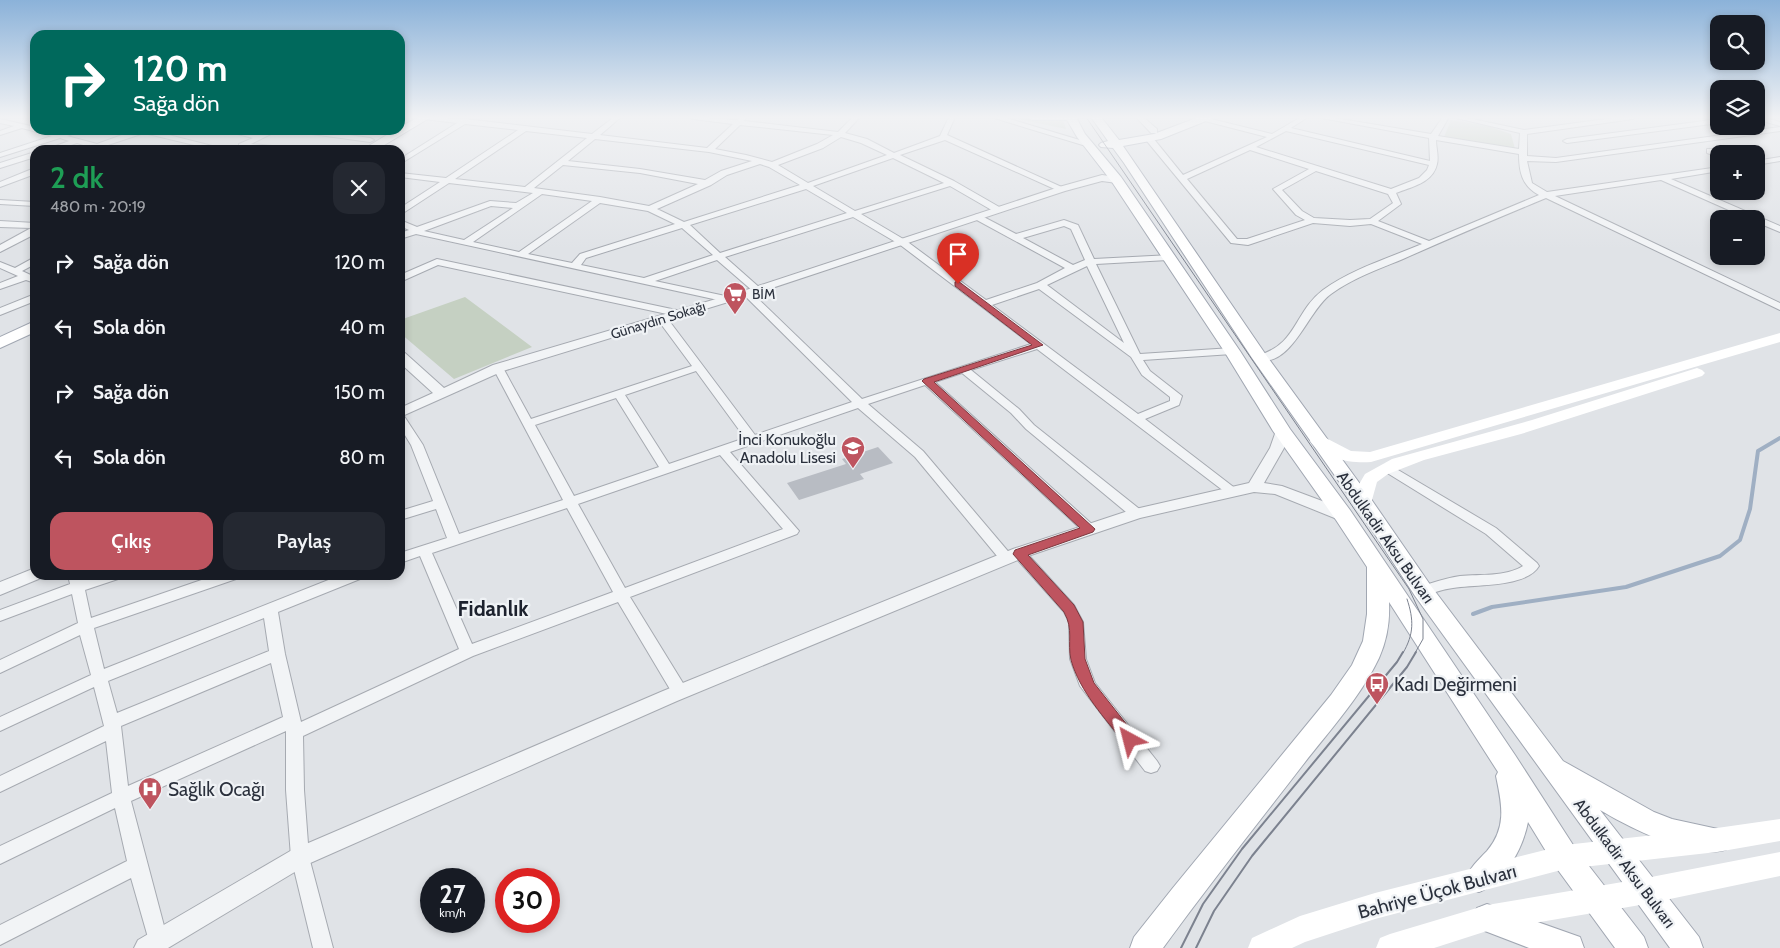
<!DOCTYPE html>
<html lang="tr">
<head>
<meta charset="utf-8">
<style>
  :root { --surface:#171b24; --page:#242831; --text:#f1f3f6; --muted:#9ea1a6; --accent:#be545f }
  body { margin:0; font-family:Cabin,sans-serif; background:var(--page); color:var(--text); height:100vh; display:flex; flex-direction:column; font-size:19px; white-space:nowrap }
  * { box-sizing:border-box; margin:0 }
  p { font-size:16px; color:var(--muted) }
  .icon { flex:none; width:28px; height:28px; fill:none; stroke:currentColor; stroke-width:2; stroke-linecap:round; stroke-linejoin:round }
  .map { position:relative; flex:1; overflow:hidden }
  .sheet { position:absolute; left:30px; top:145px; width:375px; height:435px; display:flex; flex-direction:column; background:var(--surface); border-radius:15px; box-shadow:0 2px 8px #0003 }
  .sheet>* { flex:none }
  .hud { position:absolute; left:30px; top:30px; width:375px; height:105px; border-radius:15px; box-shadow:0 2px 8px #0003; background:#00695c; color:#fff; overflow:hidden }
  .tools { position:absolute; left:1710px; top:15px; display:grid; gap:10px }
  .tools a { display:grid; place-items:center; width:55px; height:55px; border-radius:10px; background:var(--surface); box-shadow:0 2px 8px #0003; font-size:25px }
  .speed { position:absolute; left:420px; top:868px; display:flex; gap:10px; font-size:25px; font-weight:700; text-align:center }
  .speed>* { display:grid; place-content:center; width:65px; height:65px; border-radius:50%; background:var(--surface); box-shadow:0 2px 8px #0003; line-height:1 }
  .speed small { font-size:12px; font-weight:400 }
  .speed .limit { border:8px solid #d22; background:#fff; color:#111 }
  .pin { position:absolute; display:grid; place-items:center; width:42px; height:42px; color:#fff; margin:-51px -21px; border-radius:50% 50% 50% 0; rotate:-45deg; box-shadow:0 0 5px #0007 }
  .pin .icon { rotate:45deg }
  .me { position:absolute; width:55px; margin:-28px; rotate:322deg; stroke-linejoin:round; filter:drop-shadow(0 0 4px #0008) }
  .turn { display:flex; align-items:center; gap:18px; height:105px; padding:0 20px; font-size:22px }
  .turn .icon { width:65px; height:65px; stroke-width:2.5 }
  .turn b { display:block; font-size:35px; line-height:42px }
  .round { display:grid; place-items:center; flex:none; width:52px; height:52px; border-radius:15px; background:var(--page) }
  .summary { display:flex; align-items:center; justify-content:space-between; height:85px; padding:0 20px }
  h1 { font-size:30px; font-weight:600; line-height:38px; color:#1e9e55 }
  .cta { display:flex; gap:10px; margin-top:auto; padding:10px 20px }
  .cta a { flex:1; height:58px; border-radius:15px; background:var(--accent); color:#fff; font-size:20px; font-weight:600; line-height:58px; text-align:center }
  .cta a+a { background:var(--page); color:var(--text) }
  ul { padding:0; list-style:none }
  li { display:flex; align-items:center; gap:15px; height:65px; padding:0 20px }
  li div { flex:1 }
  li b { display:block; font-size:19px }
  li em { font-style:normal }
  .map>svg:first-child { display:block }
  .green { fill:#c5d0c2 }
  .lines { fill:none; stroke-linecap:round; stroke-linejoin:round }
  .stream { stroke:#9fafc3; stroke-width:4 }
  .building { fill:#b8bcc3 }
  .minor-casing { stroke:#a6aab1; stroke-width:2 }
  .tertiary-casing { stroke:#a6aab1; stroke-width:2 }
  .primary-casing { stroke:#a1a7b2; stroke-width:2 }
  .minor { fill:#f2f4f6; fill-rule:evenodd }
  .tertiary { fill:#f2f4f6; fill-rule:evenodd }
  .secondary { fill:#fff; fill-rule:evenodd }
  .primary { fill:#fff; fill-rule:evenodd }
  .tram-far1 { stroke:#7c828f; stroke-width:1 }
  .tram { stroke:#7c828f; stroke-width:2 }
  .route { fill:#be545f; stroke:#7c373e }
  .labels { text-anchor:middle; stroke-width:4.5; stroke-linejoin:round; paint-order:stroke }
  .far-poi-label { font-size:14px; fill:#2b313d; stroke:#eff2f5; text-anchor:start }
  .far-street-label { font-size:14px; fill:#2b313d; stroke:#eff2f5 }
  .poi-label { font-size:16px; fill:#2b313d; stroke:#eff2f5; text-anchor:end }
  .street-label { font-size:16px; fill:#2b313d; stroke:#eff2f5 }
  .near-poi-label { font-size:19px; fill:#2b313d; stroke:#eff2f5; text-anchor:start }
  .near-street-label { font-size:19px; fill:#2b313d; stroke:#eff2f5 }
  .district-label { font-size:21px; font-weight:bold; fill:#1d222e; stroke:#eff2f5 }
</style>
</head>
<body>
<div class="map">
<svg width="1780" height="948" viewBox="0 0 1780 948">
  <rect width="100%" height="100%" fill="#e0e3e7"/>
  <path class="green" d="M1009,117L1063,120L1066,129Z
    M1451,120L1488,126L1511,134L1515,149L1444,137Z
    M465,297L532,347L454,379L400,333V320Z"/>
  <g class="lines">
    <path class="stream" d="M1473,614L1492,607L1626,587L1720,556L1740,540L1750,509L1758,451L1780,438"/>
  </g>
  <path class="building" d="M878,447L893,463L860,474L864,479L799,500L787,483L846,464L842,459Z"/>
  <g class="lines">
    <g class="minor-casing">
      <path id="minor" d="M421,117L465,119L592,134L614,117H621L600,135L707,148L733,124L693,119L690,117L737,120L740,117H746L744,121L838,132L853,117H860L845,133L867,139L894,153L940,136L949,117H955L947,135L1066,189L1059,191L945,140L900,155L954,181L1001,208V212H995L950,186L861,214L905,240L986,300L1037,283L1065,268L975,219V215L978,214L1016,234L1064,220L1078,225L1094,259L1171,255L1173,257L1168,260L1096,264L1140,354L1232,348L1237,351L1232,354L1143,360L1150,371L1182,396L1179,405L1145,419L1240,492L1234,496L1229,495L1037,349L971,370L1019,409L1034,425L1142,511L1144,514L1142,517H1132L1026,429L1011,413L962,373L935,382L1094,526L1096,529L1094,532H1084L925,385L868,404L923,451L1012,556L1014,559L1012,562H1002L915,457L858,408L730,452L799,531L797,534L630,597L686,688L688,692L686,696L680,698L674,696L618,602L473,656L303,736L304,790L309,857L333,948H313L291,857L286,790V731L131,801L168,941L165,948H151L131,878L0,945V925L127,861L115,808L0,864V846L112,793L106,741L0,792V776L104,726L94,687L0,731V717L91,675L80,635L0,673V660L78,623L72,594L0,621V610L70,584L68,575H82L83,580L97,575H120L118,579L85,590L91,618L216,575H238L236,579L94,628L104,669L341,575H362L360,579L278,612L285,654L301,722L459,649L420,556L400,563V553L447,538L436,509L400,520V511L433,501L411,445L400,427V415L404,416L423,445L459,534L563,500L493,368L494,366H502L531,419L692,366L658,320L659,318H667L755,435L852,402L744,295V291H750L862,399L1031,344L899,244L853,217L725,257L760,288V292H754L717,260L655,281L730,297L732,299L727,302L416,234L400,239V233L409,230L400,226V220L417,227L490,201L516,203L533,193L449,183L400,215V208L440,182L400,177V173L446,178L518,130L465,124L400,164V159L457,123L424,119ZM740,125L833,135L817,144L772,162L746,155L715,149ZM526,131L587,138L525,187L455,179ZM841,137L861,143L887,155L808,183L778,165L823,148ZM595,139L709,152L752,161L721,171L705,180L640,169L568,161ZM893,158L944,183L855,211L813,186ZM760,164L769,167L800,185L684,222L657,209L711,185L727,175ZM563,165L640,173L698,184L649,206L600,197L534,188ZM806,189L847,213L720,253L690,225ZM542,194L592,201L519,252L473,242ZM600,203L648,211L675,224L580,254L572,263L528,254ZM491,206L513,208L464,240L424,231ZM1064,226L1071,229L1085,260L1073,265L1023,238ZM682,228L713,255L644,278L581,265L586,258ZM1087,266L1124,343L1047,285ZM1039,289L1131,357L1142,375L1170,397V401L1138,414L992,305ZM696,371L745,438L669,464L625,395ZM616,398L659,467L574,496L535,425ZM720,455L783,529L625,588L578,504ZM567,508L613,592L472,644L432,553ZM264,618L269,651L117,713L108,681ZM271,663L283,717L128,786L121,726Z
        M1136,117H1143L1157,129V133H1151Z
        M1203,117L1272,134L1301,117H1308L1291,128L1430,161L1429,138L1316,117H1329L1431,134L1443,117H1449L1438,136L1519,149L1520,133L1452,117H1463L1524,130L1621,117H1636L1633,119L1527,134V156L1556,158L1780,127V131L1556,162L1527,161L1532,183L1547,192L1719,167V171L1671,179L1780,226V232L1756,222V219H1749L1661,180L1555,196L1780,303V310L1546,198C1498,218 1450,238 1403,259C1379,269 1353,278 1331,294C1307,311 1292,369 1256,360L1255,358L1256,356C1298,345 1293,313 1323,290C1352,269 1389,258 1422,244L1371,224L1350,226L1313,223L1248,245L1231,243L1146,140L1153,138L1183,175L1267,137L1201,120V118ZM1286,131L1429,165L1427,170L1419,178L1391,189L1256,147ZM1436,140L1519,154C1519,172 1522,186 1539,195L1429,241L1378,221L1401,204L1396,193C1411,187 1433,183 1437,164C1439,156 1436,148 1436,140ZM1250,150L1309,169L1273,189L1296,215L1305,220L1247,239H1237L1187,179ZM1316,171L1388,194L1393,203L1370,219L1350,220L1314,218L1302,211L1282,190Z
        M1756,117H1764L1780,122V126L1756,119Z
        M0,119L35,127V130C43,130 53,134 60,133C68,133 74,130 82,130L67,136L97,144L136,130H149L228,150H215L144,133L105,146L114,150L96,149L77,143L56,150H45L69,141L60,138L0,157V153L52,136L22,128L0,135V131L14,126L0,123Z
        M1719,119V123L1567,143L1563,141L1567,139Z
        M222,130C232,130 253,136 259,135C266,134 271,130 279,130L251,144L294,148L298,150L239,148V144L253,138Z
        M293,130H313L370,138L374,140L370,142L297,132Z
        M1707,149H1713L1722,154H1719V157L1707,153Z
        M35,152V157L0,168V163Z
        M1780,157V161L1756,165V161Z
        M32,169H35V174L0,187V182Z
        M0,200L35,202V206L0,204Z
        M0,221L35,223V234L0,252V245L31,228L0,227Z
        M35,257V264L22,271L35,277V283L26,280L0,289V283L18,276L0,268V262L15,268Z
        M437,259L681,311L686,314L681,317L438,265L400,282V275Z
        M35,294V301L0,315V308Z
        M1388,464L1496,528L1537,563L1539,566C1526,588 1476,584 1453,588C1443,589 1433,593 1423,596L1418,595L1416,591L1418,587C1432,583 1446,578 1460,576C1481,574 1505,577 1523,566L1486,534L1384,471L1382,468L1384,465Z
        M1019,548L1024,550L1074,605L1083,622L1086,659L1095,683L1157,761L1160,766L1157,771L1151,773L1145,771L1080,686L1070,659L1069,622L1064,612L1014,556L1012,553L1014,550Z"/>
    </g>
    <g class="tertiary-casing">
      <path id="tertiary" d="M991,117H1003L1093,144L1089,147L1086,146Z
        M1102,175L1117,177L1122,180L1117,183L1102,181L1065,191L751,295L503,371L400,417V408L433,393L400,363V352L405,353L444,388L493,365L743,291L1059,187Z
        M1282,427L1287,428L1289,431L1284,448L1264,483L1282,486L1349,511L1351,515L1349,519L1343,520L1337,519L1275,494L1254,492L1140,518L1025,557L677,701L308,864L168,948H134L138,940L292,850L663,691L1013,549L1131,510L1249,483L1270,448L1277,428Z
        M35,568V575H43L41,578L0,595V582Z"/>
    </g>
    <g class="primary-casing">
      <path id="primary" d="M419,117H431L376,150H362L395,130H400V127Z
        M1027,117H1076L1085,134L1121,177L1240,351L1290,429L1350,510L1515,755L1575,848L1644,937L1648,948H1615L1555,866L1528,822C1523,848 1505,882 1479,892L1469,888L1465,879C1470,868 1478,860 1487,851C1507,827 1502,805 1496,776L1498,772L1389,602C1390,621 1387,640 1379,658C1360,698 1329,731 1302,766C1255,827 1208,886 1163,948H1130L1134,937L1172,889L1331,695L1352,665L1363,641L1367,614V567L1336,520L1273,431L1224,351L1112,182L1077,137L1067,120H1032Z
        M1091,117H1101L1119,140L1154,134L1199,117H1212L1211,119L1161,139L1123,146L1266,355L1371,499L1431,586L1563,761L1654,812L1672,819L1727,831L1731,840L1727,849C1695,861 1628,827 1600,810L1699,937L1703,948H1670L1415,596L1357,507L1252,358L1124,163L1113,148L1101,147L1099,145L1101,143L1108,141Z
        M35,321V332L0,348V337Z
        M1487,904L1580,937L1584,948H1529L1477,928L1472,918L1477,908Z"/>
    </g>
    <use href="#minor" class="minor"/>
    <use href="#tertiary" class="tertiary"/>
    <path class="secondary" d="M1780,333V342L1371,462C1352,464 1321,458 1310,441L1312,437H1324L1351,451L1370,452Z
      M1697,368L1702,370L1705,373L1702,376L1521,434L1424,460L1388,474L1377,482L1370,507L1364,509L1358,507L1355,503L1358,486L1365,474L1392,459L1532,420Z
      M1780,819V841L1717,852L1565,869L1375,919L1305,942L1292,948H1248L1252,938L1300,916L1375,893L1565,845L1717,828Z
      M1780,852V876L1646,904L1487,931L1434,948H1376L1380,938L1390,934L1487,905L1646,878Z"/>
    <use href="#primary" class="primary"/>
    <path class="tram-far1" d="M1086,117L1409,589L1423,619V639L1415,653
      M1403,653C1414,634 1414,620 1407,599"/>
    <path class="tram" d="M1181,948L1203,904L1242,849L1397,662L1403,652
      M1196,948L1214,911L1252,856L1407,667L1416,652"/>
  </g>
  <linearGradient id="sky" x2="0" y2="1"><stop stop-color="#8bb2d9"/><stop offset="0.47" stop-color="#f1f2f4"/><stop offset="1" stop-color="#f1f2f4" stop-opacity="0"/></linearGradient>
  <rect width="1780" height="249" fill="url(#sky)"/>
  <path class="route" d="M958,281L1043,345L934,382L1095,529L1093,532L1028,555L1074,605L1083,622L1085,659L1094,683L1135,735L1138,740L1135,744L1130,746L1125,744C1105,718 1080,692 1071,660C1067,642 1074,630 1064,612L1013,554L1015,550L1080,528L922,381L924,379L1032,345L955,286V282Z"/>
  <defs>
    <g id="supermarket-pin" transform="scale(1.25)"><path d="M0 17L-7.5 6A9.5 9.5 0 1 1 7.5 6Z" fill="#be545f" stroke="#eff2f5"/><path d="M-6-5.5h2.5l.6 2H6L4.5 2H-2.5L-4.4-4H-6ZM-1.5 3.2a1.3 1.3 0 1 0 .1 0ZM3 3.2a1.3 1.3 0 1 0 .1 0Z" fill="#fff"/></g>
    <g id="school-pin" transform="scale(1.25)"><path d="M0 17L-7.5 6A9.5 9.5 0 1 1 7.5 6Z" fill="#be545f" stroke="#eff2f5"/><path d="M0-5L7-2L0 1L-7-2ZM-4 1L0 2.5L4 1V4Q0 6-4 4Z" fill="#fff"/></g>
    <g id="bus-pin" transform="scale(1.25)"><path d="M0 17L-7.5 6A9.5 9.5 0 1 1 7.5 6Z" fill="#be545f" stroke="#eff2f5"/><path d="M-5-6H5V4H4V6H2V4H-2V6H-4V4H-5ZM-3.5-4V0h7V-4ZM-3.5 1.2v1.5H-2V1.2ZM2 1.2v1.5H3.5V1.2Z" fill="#fff"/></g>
    <g id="hospital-pin" transform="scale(1.25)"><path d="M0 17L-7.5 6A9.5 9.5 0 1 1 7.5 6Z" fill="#be545f" stroke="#eff2f5"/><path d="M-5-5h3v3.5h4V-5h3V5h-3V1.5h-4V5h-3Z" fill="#fff"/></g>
  </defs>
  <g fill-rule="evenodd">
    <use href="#supermarket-pin" x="735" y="294"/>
    <use href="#school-pin" x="853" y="448"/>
    <use href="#bus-pin" x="1377" y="684"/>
    <use href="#hospital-pin" x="150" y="789"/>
  </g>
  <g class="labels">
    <g class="far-poi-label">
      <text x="752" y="299">BİM</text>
    </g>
    <g class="far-street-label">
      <text transform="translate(658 320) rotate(-17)" y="5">Günaydın Sokağı</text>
    </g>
    <g class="poi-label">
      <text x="836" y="445">İnci Konukoğlu<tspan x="836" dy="18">Anadolu Lisesi</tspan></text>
    </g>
    <g class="street-label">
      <text transform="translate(1386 537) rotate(55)" y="6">Abdulkadir Aksu Bulvarı</text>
      <text transform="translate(1625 863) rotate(53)" y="6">Abdulkadir Aksu Bulvarı</text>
    </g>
    <g class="near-poi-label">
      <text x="1394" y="691">Kadı Değirmeni</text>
      <text x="168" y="796">Sağlık Ocağı</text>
    </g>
    <g class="near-street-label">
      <text transform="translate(1437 891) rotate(-15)" y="7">Bahriye Üçok Bulvarı</text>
    </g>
    <g class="district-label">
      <text x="493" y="616">Fidanlık</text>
    </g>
  </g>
</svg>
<div class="tools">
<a><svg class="icon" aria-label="search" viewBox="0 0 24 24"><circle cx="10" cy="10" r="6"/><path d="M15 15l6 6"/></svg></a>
<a><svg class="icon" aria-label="layers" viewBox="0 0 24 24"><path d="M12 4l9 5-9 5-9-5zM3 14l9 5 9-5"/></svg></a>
<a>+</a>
<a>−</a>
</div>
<div class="speed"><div>27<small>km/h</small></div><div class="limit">30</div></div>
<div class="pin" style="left:958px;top:284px;background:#d93025"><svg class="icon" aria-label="arrive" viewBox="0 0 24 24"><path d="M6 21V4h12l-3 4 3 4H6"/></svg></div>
<svg class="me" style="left:1130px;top:740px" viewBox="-20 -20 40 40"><path d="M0-17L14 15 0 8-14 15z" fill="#be545f" stroke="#fff" stroke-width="4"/></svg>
<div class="hud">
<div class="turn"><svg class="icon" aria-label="right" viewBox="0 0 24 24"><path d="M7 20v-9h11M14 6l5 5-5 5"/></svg><div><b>120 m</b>Sağa dön</div></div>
</div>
<section class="sheet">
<div class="summary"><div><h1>2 dk</h1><p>480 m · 20:19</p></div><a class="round"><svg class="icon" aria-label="close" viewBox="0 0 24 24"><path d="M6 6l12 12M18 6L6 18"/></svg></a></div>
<ul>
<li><svg class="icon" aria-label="right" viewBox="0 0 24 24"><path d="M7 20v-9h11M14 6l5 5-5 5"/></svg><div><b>Sağa dön</b></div><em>120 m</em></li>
<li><svg class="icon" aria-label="left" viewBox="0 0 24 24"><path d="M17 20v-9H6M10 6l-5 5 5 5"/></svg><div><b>Sola dön</b></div><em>40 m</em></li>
<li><svg class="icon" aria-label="right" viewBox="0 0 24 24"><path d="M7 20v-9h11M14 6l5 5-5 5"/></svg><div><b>Sağa dön</b></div><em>150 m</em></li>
<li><svg class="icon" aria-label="left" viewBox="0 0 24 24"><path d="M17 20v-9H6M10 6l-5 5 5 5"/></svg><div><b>Sola dön</b></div><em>80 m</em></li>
</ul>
<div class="cta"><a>Çıkış</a><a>Paylaş</a></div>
</section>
</div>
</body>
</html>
